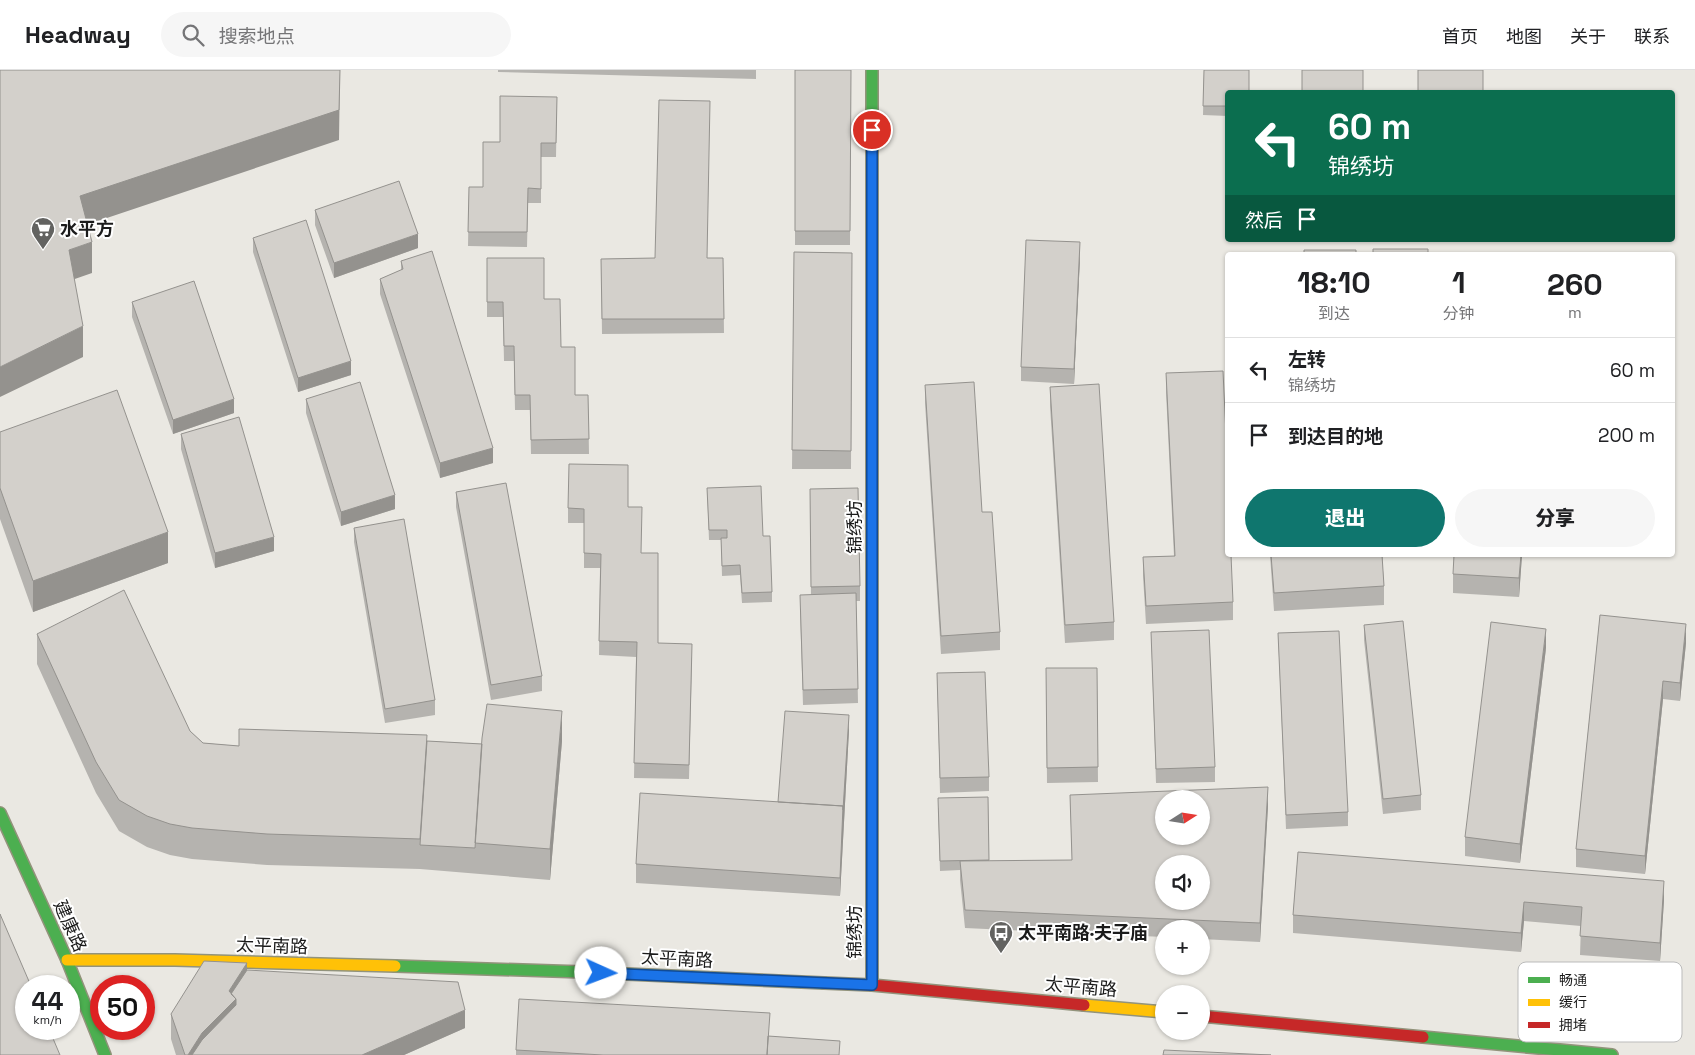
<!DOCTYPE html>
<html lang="zh">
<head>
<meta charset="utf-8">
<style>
  :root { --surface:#fff; --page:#f6f6f6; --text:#202124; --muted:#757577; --line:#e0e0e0; --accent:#0f766e }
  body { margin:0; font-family:"Space Grotesk","Noto Sans SC",sans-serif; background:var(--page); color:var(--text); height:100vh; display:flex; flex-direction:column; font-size:19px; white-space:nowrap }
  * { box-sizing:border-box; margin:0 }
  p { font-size:16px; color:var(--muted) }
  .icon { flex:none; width:28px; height:28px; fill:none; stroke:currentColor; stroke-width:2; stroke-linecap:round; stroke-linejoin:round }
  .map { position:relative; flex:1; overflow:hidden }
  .sheet { position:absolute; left:1225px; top:182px; width:450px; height:305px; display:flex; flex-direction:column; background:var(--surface); border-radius:5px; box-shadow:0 1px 4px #0004 }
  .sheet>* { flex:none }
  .top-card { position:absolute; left:1225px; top:20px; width:450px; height:152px; border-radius:5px; box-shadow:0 1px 4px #0004; background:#0b6e4f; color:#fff; overflow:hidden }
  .needle { width:32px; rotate:78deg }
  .fabs { position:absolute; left:1155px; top:720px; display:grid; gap:10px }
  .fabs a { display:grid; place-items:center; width:55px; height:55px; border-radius:50%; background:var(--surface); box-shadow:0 1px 4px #0004; font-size:25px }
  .speed { position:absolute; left:15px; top:905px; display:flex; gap:10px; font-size:25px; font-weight:700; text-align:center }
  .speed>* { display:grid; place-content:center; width:65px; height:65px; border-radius:50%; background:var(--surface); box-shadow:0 1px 4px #0004; line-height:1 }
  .speed small { font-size:12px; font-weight:400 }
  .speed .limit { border:8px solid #d22; background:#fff; color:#111 }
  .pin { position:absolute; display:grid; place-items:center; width:42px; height:42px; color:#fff; margin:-21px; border:2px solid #fff; border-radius:50%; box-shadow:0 1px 5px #0007 }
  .me { position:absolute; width:55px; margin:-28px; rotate:92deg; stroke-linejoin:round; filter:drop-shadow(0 0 4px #0008) }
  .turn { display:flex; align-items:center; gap:18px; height:105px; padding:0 20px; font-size:22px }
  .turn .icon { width:65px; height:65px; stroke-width:2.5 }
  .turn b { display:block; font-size:35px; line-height:42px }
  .then { display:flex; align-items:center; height:48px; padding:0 20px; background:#0003; gap:10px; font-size:19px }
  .eta { display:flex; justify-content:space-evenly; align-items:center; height:85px; text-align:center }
  .eta b { font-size:30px; font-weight:800; line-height:35px }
  .cta { display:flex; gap:10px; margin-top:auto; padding:10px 20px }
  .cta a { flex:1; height:58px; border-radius:30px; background:var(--accent); color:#fff; font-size:20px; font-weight:800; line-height:58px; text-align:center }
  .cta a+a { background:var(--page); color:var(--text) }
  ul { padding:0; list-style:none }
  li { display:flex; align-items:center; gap:15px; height:65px; padding:0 20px; border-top:1px solid var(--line) }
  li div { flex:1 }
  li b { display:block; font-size:19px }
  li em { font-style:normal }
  header { display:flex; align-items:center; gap:30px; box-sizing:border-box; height:70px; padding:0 25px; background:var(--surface); border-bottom:1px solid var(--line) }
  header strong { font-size:24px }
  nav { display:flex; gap:28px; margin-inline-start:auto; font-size:18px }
  .search { width:350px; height:45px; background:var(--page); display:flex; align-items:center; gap:12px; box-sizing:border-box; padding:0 18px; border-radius:28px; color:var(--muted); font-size:19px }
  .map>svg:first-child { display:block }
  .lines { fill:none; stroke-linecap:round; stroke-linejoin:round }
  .fast-casing { stroke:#92937b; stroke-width:14 }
  .slow-casing { stroke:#92937b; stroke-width:14 }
  .jam-casing { stroke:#92937b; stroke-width:14 }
  .fast { stroke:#4caf50; stroke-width:11 }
  .slow { stroke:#ffc107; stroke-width:11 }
  .jam { stroke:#c62828; stroke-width:11 }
  .wall { fill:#b5b3af }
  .shaded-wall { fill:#94928e }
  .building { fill:#d3d0cb; stroke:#94928e; fill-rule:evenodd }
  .route-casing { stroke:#114b97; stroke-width:12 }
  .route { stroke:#1a73e8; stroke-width:9 }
  .labels { text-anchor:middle; stroke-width:4; stroke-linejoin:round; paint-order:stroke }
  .poi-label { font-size:18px; font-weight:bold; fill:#1b1b1b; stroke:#fff; text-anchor:start }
  .street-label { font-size:18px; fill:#1b1b1b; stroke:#fff }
  .key { fill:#fff; stroke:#bbb; stroke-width:1 }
  .key-label { font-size:14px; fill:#1b1b1b }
</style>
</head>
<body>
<header>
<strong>Headway</strong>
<div class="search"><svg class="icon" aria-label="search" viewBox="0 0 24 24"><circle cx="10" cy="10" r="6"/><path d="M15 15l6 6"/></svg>搜索地点</div>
<nav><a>首页</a><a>地图</a><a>关于</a><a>联系</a></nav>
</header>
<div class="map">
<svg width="1695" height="985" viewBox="0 0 1695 985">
  <rect width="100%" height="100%" fill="#eae8e2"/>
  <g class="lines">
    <g class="fast-casing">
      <path id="fast" d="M872,0V347
        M872,620V915
        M0,743L67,890L105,985
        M395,896L583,902L824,913
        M1423,967L1612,985"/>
    </g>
    <g class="slow-casing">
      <path id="slow" d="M872,347V620
        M67,890H175L395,896
        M1084,935L1164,942"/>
    </g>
    <g class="jam-casing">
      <path id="jam" d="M824,913L872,915L1084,935
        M1201,946L1423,967"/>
    </g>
    <use href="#fast" class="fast"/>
    <use href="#slow" class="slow"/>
    <use href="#jam" class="jam"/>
  </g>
  <path class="wall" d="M498,0H756V9L498,2Z
    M795,0H851L850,175H795Z
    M1204,0L1228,22V46L1203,45Z
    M557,27L556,87H541V133H528L527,177L468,176L469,117H483L500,72Z
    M315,140L418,178L334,208L315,155Z
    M253,168L351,305L298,322L253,182Z
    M794,182L852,183L851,399H792Z
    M1080,187L1074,314L1021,311V297Z
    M487,188L544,229L561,277L575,325H588L589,384H531L530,340H515L514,291H504L503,247H487Z
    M723,188L724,263L602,264L601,189Z
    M401,191L493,393L440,408L380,224V209L401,200Z
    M132,232L234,343L173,364L132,247Z
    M1166,303L1233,532V550L1146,554L1143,506V487L1174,486L1166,322Z
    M925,315L982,442L1000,562V580L941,584L925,333Z
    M1050,317L1114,552V570L1065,573L1050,336Z
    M306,329L395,439L341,456L306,343Z
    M0,362L168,493L33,542L0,449Z
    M181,364L274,481L215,498L181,379Z
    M707,418L763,466L772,522V532L742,533L740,505L722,506L721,470H709Z
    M810,419L860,516V531H856L858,633L803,635L800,539L811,525Z
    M456,422L542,606V621L491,630L456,437Z
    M628,437L641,483L658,573L692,588L689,709L634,708L636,587L599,585L600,498H584V453H568V438Z
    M354,458L435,630V645L385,653L354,472Z
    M1270,485H1382L1384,516V535L1274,541Z
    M1522,485L1519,527L1453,523V504Z
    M1600,545L1686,573L1680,631L1663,629L1645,804L1576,797V779Z
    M1364,555L1421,725V740L1383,744L1364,570Z
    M1151,562L1215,697V712L1156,713Z
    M1278,563L1348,742V756L1286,759Z
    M37,564L190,661L203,673L239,676L427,671L482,674L562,671L550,810L420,799L267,795L192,789L170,785L147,777L119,761L96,723L37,594Z
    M1546,578L1520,793L1465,786V767Z
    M1046,598H1097L1098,712L1047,713Z
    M937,603L989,707V721L940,723Z
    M849,660L840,826L636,813V794L778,732Z
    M1070,725L1268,736L1260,872L1201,869V859H1164V867L965,858L960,810V800L940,801L938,738L988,727L989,791L1072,790Z
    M1298,782L1664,830L1660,891L1580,885L1581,856L1524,851L1521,882L1293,863V845Z
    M247,900L465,958L404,985H176L171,969V944Z
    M769,966L840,985H516V980Z"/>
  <path class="shaded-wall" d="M340,0L339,70L80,157V126Z
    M418,164V178L334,208V193Z
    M92,172V203L69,211V180Z
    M1080,172V187L1074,314V299Z
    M83,256V287L0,327V297Z
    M351,291V305L298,322V308Z
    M234,329V343L173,364V350Z
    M493,378V393L440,408V393Z
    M395,425V439L341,456V442Z
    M168,462V493L33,542V511Z
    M274,467V481L215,498V483Z
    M1521,485H1522L1519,527V508Z
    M1686,554V573L1680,631V613Z
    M1546,559V578L1520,793V774Z
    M1663,611V629L1645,804V786Z
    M562,641V671L550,810V779Z
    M849,645V660L840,826V808L843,736Z
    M1268,717V736L1260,872V853Z
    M1664,811V830L1660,891V873Z
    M1524,832V851L1521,882V863Z
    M247,893V918L205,985H188Z
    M465,940V958L404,985H362Z"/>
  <path class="building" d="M0,0H340L339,40L80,126L92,172L69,180L83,256L0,297Z
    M795,0H851L850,161H795Z
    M1204,0H1249V22H1228V36H1203Z
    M1302,0H1363V22H1302Z
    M1418,0H1483V22H1418Z
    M500,26L557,27L556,73H541V119L528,118L527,162H468L469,117H483V72H500Z
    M659,30L710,31L707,188H723L724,249H602L601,189L655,188Z
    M399,111L418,164L334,193L315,140Z
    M306,150L351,291L298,308L253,168Z
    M1026,170L1080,172L1074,299L1021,297Z
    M1373,179H1428V185H1373Z
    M1304,180H1356V185H1304Z
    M432,181L493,378L440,393L380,209L403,199L401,191Z
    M794,182L852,183L851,381L792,380Z
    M487,188H544V229H560L561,277H575V325H588L589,369L531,370L530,325H515L514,276H504L503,232H487Z
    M194,211L234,329L173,350L132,232Z
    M1223,301L1228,407V485H1231L1233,532L1146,536L1143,487L1175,486L1166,303Z
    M360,312L395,425L341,442L306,329Z
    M974,312L982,442H992L1000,562L941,566L925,315Z
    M1099,314L1114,552L1065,555L1050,317Z
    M117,320L168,462L33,511L0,418V362Z
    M239,347L274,467L215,483L181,364Z
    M569,394L628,395V437H642L641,483H658V573L692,574L689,695L634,693L637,572L599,571L601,484L584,483V439L568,438Z
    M506,413L542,606L491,615L456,422Z
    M761,416L763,466H770L772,522L742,523L740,495L722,496L721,468H727V460H709L707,418Z
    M858,418L860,516L811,517L810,419Z
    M404,449L435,630L385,639L354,458Z
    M1271,485H1382L1384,516L1274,523Z
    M1454,485H1521L1519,508L1453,504Z
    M124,520L190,661L203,673L239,676V659L427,665L420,769L267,764L192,758L170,754L147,746L119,730L96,692L37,564Z
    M856,523L858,619L803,620L800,525Z
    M1600,545L1686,554L1680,613L1663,611L1645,786L1576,779Z
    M1403,551L1421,725L1383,729L1364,555Z
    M1491,552L1546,559L1520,774L1465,767Z
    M1209,560L1215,697L1156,699L1151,562Z
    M1339,561L1348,742L1286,745L1278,563Z
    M1046,598H1097L1098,697L1047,698Z
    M985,602L989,707L940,708L937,603Z
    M487,634L562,641L550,779L475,773L482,668Z
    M785,641L849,645L843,740V736L778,732Z
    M427,671L482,674L475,778L420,775Z
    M1268,717L1260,853L965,840L960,791L1072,790L1070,725ZM1164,729H1201V766H1164ZM1164,794H1201V831H1164Z
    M640,723L843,736L840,808L636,794Z
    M988,727L989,790L940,791L938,728Z
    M1298,782L1664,811L1660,873L1580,866L1582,837L1524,832L1521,863L1293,845Z
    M0,844L31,916H26V959H49L60,985H0Z
    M204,891L247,893L229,921L236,929L202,963L188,985H185L171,944Z
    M247,900L458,912L465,940L362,985H192L202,970L236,935V929L231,924Z
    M519,929L770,943L767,985H603L516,980Z
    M768,966L840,971L839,985H767Z
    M1164,980L1271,985H1163Z"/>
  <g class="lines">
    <g class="route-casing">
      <path id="route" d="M601,903L872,915V60"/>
    </g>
    <use href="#route" class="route"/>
  </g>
  <defs>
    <g id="supermarket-pin" transform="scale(1.25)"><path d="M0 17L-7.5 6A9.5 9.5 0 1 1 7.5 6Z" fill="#636361" stroke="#fff"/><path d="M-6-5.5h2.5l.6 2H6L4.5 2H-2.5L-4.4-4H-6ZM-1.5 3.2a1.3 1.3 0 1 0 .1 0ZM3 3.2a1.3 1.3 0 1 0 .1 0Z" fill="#fff"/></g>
    <g id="bus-pin" transform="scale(1.25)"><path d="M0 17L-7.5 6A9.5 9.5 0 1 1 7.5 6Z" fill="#636361" stroke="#fff"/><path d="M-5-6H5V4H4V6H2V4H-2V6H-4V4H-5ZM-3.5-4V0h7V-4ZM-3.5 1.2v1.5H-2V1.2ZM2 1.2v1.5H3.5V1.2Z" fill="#fff"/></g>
  </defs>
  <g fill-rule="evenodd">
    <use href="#supermarket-pin" x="43" y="159"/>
    <use href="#bus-pin" x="1001" y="863"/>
  </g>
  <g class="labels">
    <g class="poi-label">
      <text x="60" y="165">水平方</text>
      <text x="1018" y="869">太平南路·夫子庙</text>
    </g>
    <g class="street-label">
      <text transform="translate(855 457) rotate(-90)" y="6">锦绣坊</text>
      <text transform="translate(70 856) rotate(66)" y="6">建康路</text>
      <text transform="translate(855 862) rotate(-90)" y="6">锦绣坊</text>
      <text transform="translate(272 876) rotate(2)" y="6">太平南路</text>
      <text transform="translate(677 889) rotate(3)" y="6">太平南路</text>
      <text transform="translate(1081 917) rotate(5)" y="6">太平南路</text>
    </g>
  </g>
  <rect x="1518" y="892" width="164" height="80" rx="8" class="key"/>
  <rect x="1528" y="907" width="22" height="6" fill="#4caf50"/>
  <rect x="1528" y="929" width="22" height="7" fill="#ffc107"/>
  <rect x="1528" y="952" width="22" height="6" fill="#c62828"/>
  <g class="key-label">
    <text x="1559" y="915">畅通</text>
    <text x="1559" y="937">缓行</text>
    <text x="1559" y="960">拥堵</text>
  </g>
</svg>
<div class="fabs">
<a><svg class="needle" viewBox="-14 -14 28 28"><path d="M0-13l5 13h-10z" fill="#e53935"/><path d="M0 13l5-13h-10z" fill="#757577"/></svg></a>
<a><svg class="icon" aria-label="sound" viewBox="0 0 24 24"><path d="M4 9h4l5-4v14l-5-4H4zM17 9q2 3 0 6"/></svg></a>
<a>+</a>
<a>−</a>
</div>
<div class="speed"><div>44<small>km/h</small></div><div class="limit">50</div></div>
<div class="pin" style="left:872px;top:60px;background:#d93025"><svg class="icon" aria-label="arrive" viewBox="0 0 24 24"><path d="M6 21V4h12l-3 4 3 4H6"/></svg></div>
<svg class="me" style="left:601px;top:903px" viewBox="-20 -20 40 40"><circle r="19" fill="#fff"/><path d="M0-13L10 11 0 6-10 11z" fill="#1a73e8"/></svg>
<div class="top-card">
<div class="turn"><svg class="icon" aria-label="left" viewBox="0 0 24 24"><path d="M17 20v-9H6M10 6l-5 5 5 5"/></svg><div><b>60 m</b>锦绣坊</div></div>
<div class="then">然后<svg class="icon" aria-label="arrive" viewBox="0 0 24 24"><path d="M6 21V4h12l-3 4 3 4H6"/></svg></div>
</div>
<section class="sheet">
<div class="eta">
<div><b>18:10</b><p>到达</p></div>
<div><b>1</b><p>分钟</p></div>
<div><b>260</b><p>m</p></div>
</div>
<ul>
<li><svg class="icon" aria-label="left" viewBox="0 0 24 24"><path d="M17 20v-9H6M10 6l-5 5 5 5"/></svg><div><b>左转</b><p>锦绣坊</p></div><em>60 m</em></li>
<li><svg class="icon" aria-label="arrive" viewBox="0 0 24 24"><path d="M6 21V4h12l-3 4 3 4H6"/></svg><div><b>到达目的地</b></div><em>200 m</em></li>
</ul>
<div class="cta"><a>退出</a><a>分享</a></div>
</section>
</div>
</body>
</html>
